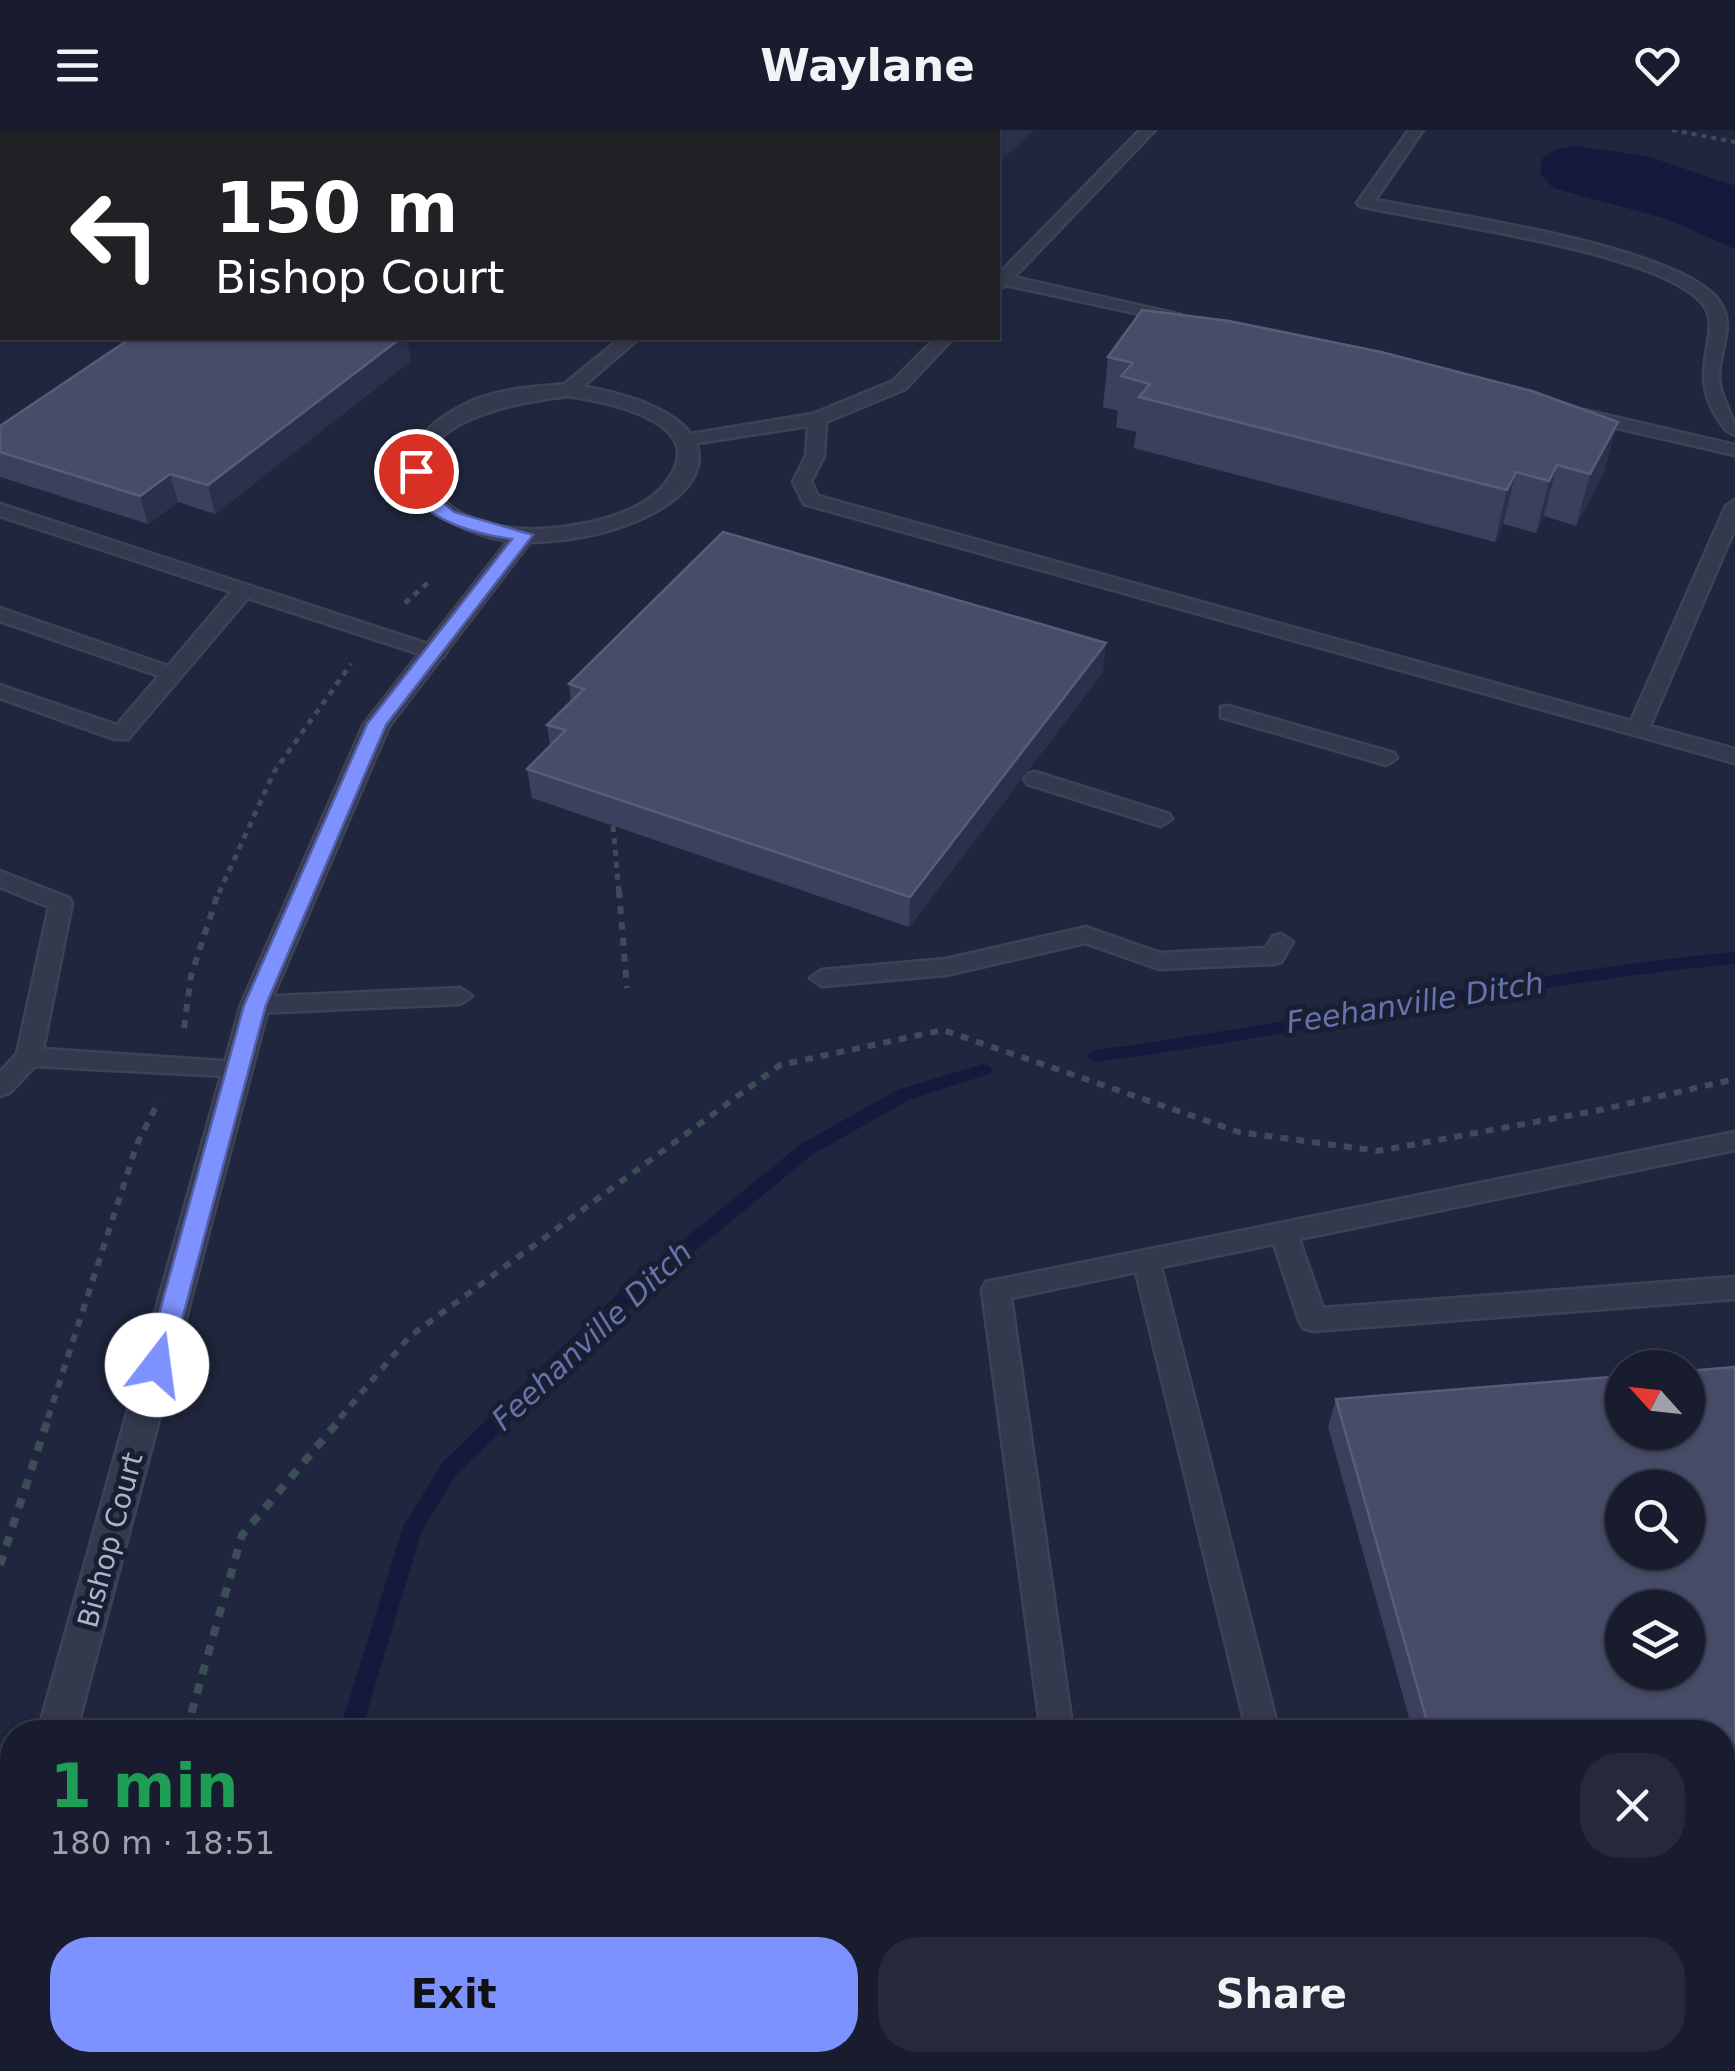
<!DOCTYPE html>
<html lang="en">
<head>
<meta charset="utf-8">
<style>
  :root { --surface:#181c2e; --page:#25293a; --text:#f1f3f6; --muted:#9fa1aa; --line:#363a4a; --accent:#7e92ff }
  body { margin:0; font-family:"DejaVu Sans",sans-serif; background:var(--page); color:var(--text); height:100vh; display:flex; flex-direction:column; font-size:38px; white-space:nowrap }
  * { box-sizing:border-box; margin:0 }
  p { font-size:32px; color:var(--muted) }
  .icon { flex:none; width:55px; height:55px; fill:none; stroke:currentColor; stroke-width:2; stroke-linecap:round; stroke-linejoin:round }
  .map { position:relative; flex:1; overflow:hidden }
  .panel { position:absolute; left:0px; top:1590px; width:1735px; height:352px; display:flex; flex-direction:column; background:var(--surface); border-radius:40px 40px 0 0; box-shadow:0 2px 8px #0004,0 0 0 2px var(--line) }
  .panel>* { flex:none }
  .top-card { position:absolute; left:0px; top:0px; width:1000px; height:210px; box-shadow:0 2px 8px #0004,0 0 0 2px var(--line); background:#202124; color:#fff; overflow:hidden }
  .needle { width:65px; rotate:297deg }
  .tools { position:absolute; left:1605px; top:1220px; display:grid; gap:20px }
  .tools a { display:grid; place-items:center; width:100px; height:100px; border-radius:50%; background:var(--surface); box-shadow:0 2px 8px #0004,0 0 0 2px var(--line); font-size:50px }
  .pin { position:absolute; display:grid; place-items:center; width:85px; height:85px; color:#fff; margin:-42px; border:5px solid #fff; border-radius:50%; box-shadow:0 2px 10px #0007 }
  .me { position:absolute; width:110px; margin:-55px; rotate:15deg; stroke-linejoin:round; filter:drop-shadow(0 0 8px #0008) }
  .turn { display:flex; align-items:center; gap:35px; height:210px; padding:0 50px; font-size:45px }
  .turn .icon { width:130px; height:130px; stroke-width:2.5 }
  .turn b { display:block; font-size:70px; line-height:85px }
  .round { display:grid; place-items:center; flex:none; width:105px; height:105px; border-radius:40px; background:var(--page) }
  .overview { display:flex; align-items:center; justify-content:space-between; height:170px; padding:0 50px }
  h1 { font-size:60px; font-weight:800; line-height:75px; color:#1e9e55 }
  .action { display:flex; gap:20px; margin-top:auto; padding:20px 50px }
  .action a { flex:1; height:115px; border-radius:40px; background:var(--accent); color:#111; font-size:40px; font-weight:800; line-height:115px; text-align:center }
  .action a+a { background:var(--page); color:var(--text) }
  header { display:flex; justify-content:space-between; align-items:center; height:130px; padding:0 50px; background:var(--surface); font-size:45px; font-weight:800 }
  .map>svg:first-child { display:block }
  .water { fill:#131a3c }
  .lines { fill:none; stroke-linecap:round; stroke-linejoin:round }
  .stream { fill:#131a3c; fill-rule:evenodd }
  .lane-casing { stroke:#3d4256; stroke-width:5 }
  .street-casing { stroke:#3d4256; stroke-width:5 }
  .secondary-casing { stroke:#3d4256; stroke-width:5 }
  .path-far3 { stroke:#3b4e56; stroke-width:4; stroke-dasharray:5 5; stroke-linecap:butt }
  .path-far2 { stroke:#3b4e56; stroke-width:5; stroke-dasharray:6 6; stroke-linecap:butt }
  .path-far1 { stroke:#3b4e56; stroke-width:6; stroke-dasharray:8 8; stroke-linecap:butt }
  .path { stroke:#3b4e56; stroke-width:8; stroke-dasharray:10 10; stroke-linecap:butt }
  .lane { fill:#34394d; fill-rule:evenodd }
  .street { fill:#34394d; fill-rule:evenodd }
  .secondary { fill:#424661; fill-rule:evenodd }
  .wall { fill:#3b415c }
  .shaded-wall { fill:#2b314b }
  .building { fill:#474d68; stroke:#585d77; stroke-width:2.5; fill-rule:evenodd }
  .route { fill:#7e92ff; stroke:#525fa6; stroke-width:2.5 }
  .labels { text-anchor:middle; stroke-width:10; stroke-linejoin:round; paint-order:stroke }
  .street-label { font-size:28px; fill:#afb3c9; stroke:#1a1e32 }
  .water-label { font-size:30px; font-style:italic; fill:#6573ab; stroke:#1a1e32 }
</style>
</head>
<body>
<header><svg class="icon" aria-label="menu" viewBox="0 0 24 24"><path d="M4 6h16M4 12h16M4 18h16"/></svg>Waylane<svg class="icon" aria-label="heart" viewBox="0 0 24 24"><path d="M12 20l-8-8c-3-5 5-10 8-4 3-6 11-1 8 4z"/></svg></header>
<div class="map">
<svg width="1735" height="1941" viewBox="0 0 1735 1941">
  <rect width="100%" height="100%" fill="#20263d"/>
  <path class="water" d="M1578,16L1650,27L1735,56V119L1667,89L1553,58L1540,43L1542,29L1556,19Z"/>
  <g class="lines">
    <path class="stream" d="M1735,822V834C1520,854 1310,904 1096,932L1087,926L1096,920C1310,892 1520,842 1735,822Z
      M983,934L989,936L992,940L989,944L909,970L813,1024L638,1168L456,1345L422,1400L361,1602H339L403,1397L442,1333L624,1158L801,1014L897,960Z
      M278,1930H302L301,1941H277Z"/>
    <g class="lane-casing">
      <path id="lane" d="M1140,0H1155L1014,147L1181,185V193L1006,155L998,159V145Z
        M1409,0H1423L1375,70C1442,83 1688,117 1721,174C1735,198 1718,223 1719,248C1720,270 1735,284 1735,305C1726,302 1724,298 1719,290C1684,242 1725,201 1703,174C1661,121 1432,93 1360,76L1357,73Z
        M621,208H639L574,264H562V256Z
        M936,208H953L905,259L826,292L824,326L811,352L818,366L1631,591L1726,376L1735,370V398L1650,596L1735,619V633L804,374L793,352L806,326L808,296L685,315L676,310L685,305L813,284L893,251Z
        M1584,280L1735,315V325L1578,289L1575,285Z
        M0,374L443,519L446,523L443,527H429L248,468L128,609H114L0,568V555L117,595L159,546L0,491V478L168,536L231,462L0,386Z
        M1228,576L1394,623L1397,628L1386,635L1221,587V577Z
        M1035,642L1169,684L1172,689L1161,696L1027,654L1024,649L1027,644Z
        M0,741L69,768L72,773L43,919L237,932L246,935L249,941L246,947L35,936L9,963L0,966V942L17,924L49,777L0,757Z
        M1086,797L1160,823L1266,818L1273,806L1281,804L1293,812L1281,832L1273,834L1159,839L1085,813L946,845L822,856L810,848L822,840L946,829Z
        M460,858L472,866L460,874L255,883L243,875L255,867Z
        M1735,1002V1020L1299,1109L1323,1178L1735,1147V1169L1313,1201L1303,1198L1299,1190L1274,1114L1161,1137L1279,1602H1247L1136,1142L1011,1168L1073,1602H1041L982,1160L986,1152Z
        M1095,1930H1133L1138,1941H1100Z
        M1307,1930H1343L1342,1941H1306Z"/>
    </g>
    <g class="street-casing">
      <path id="street" d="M568,254C789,287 698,408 530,412L389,596L269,875L76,1602H38L241,875L364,594L508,411C416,395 362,324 468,273C499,258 535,257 568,254ZM568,266C602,271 702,289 673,342C665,357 655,366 641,374C592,402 470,418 436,359C395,291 529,270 568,266Z
        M12,1746V1827L0,1832V1751Z"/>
    </g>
    <g class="secondary-casing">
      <path id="secondary" d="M2,111V123L0,124V112Z"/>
    </g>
    <path class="path-far3" d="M1672,0L1735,12
      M109,2L113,0"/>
    <path class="path-far2" d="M405,473L430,451
      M613,696L619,763
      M219,763L274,642L351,534"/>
    <path class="path-far1" d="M619,760L627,858
      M184,898L191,846L219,760
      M48,1288L137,1014L159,971
      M340,1288L409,1207L780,935L943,900L1239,1002L1378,1021L1600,980L1735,949"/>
    <path class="path" d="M0,1435L49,1286
      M186,1602L242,1405L343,1286
      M118,1930V1941"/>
    <use href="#lane" class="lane"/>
    <use href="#street" class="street"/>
    <use href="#secondary" class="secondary"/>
  </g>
  <path class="wall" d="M1108,227L1604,343L1576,396L1544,386L1536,403L1503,394L1495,412L1134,318L1136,302L1116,297L1118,281L1103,277Z
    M411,231L215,384L178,372L148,394L0,347V296Z
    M1103,542L909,797L532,668L527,639L550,616L547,595L571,572L569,554Z
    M1735,1237V1906L1722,1907V1602H1413L1328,1297L1336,1269Z"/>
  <path class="shaded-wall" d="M985,0H1034L998,34V2H983Z
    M401,208H407L411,231L215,384L208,355Z
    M1618,292L1604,343L1576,396L1590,344Z
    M1557,335L1544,386L1536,403L1549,351Z
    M1516,342L1503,394L1495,412L1507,360Z
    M170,344L178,372L148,394L140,366Z
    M1106,513L1103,542L909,797L910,767Z"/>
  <path class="building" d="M808,0H985L983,2H804Z
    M1142,180L1229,191L1381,222L1532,261L1618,292L1590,344L1557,335L1549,351L1516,342L1507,360L1139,267L1150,254L1121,246L1133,233L1108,227Z
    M131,208H401L208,355L170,344L140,366L0,322V296Z
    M723,402L1106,513L910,767L527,639L566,600L547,595L584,559L569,554Z
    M1735,1237V1885L1722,1886V1602H1430L1336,1269L1622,1246V1302H1688V1241ZM1622,1358H1688V1422H1622ZM1622,1478H1688V1542H1622Z"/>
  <path class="route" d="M410,337H421L432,363L454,382L533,405L386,595L266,875L170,1235L157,1245L145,1235L244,875L367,594L512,409C476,404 402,387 410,337Z"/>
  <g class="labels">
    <g class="street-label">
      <text transform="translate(110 1410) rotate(-75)" y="10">Bishop Court</text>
    </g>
    <g class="water-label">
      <text transform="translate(1415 873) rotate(-9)" y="10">Feehanville Ditch</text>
      <text transform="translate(592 1206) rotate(-43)" y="10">Feehanville Ditch</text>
    </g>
  </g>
</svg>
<div class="tools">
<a><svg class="needle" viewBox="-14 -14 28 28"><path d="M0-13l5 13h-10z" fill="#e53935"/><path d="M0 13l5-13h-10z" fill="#9fa1aa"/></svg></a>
<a><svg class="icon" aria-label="search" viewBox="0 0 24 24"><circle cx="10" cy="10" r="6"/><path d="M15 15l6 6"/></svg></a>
<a><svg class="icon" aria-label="layers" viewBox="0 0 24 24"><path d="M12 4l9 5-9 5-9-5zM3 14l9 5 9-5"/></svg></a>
</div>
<div class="pin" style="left:416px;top:341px;background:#d93025"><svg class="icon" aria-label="arrive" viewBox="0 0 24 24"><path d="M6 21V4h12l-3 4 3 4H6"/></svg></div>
<svg class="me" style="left:157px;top:1235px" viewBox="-20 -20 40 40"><circle r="19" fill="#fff"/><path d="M0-13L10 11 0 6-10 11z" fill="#7e92ff"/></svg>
<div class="top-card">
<div class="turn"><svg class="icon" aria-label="left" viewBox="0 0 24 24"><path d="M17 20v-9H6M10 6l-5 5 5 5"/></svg><div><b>150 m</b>Bishop Court</div></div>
</div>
<section class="panel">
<div class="overview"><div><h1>1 min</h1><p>180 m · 18:51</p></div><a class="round"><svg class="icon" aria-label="close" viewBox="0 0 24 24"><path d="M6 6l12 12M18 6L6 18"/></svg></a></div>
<div class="action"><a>Exit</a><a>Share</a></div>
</section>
</div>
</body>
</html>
